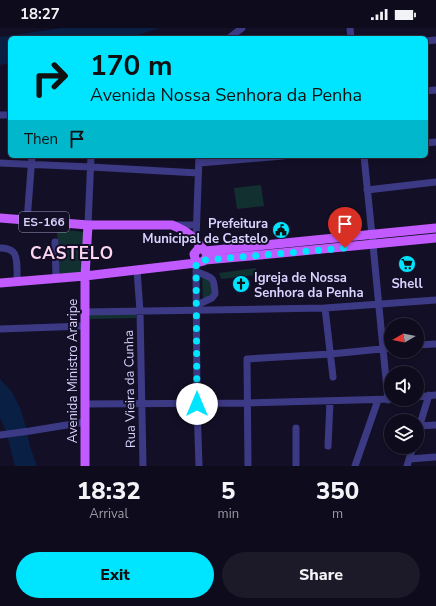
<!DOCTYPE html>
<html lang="en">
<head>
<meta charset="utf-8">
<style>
  :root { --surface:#0e0b1c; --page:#1c1929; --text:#f1f3f6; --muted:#9b9ba3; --line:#2e2b3b; --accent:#00e5ff }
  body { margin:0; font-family:"Nunito Sans",sans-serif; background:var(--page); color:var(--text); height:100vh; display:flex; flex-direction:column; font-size:15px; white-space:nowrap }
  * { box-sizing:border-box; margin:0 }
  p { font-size:13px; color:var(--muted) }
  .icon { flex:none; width:22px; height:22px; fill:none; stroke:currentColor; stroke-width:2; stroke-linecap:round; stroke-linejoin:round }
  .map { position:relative; height:438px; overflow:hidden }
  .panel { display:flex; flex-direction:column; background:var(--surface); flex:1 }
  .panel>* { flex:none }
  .hud { position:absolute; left:8px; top:8px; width:420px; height:122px; border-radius:6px; box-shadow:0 2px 6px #0003,0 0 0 1px var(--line); background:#00e5ff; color:#111; overflow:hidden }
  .needle { width:26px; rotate:260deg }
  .tools { position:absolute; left:384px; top:290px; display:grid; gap:8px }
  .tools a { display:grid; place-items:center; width:40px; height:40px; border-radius:50%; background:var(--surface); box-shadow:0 2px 6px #0003,0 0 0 1px var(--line); font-size:20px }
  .pin { position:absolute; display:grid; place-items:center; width:34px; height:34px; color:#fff; margin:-41px -17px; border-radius:50% 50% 50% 0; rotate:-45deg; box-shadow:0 0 4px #0007 }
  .pin .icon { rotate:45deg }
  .me { position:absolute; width:44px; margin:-22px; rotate:0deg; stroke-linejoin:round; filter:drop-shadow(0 0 3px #0008) }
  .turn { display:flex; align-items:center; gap:14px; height:84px; padding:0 16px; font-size:18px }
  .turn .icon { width:52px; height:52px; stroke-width:2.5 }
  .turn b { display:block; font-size:28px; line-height:34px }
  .then { display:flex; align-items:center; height:38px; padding:0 16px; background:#0003; gap:8px; font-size:15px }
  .eta { display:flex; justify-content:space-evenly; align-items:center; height:68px; text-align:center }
  .eta b { font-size:24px; font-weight:800; line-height:28px }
  .button { display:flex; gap:8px; margin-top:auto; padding:8px 16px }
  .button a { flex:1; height:46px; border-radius:24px; background:var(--accent); color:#111; font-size:16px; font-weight:800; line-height:46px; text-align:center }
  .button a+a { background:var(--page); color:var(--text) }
  .status { display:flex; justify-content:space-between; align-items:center; height:28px; padding:0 20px; background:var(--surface); direction:ltr }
  .status svg { height:11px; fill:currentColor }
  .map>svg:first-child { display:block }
  .green { fill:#12302f }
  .water { fill:#0a1f44 }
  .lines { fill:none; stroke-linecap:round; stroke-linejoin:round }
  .minor { stroke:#3d3a85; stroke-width:7 }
  .major { stroke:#c25bff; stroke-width:9 }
  .route { stroke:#00e5ff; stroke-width:7; stroke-dasharray:0 12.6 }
  .labels { text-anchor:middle; stroke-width:4; stroke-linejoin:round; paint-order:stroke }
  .shield { fill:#130f26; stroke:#9e99be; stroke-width:1 }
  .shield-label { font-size:12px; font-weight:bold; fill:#d9d4ff }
  .poi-label { font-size:13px; font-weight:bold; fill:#d9d4ff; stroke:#130f26; text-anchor:end }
  .street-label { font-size:13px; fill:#d9d4ff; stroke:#130f26 }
  .district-label { font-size:17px; font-weight:bold; letter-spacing:1px; fill:#ffd6f0; stroke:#130f26 }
</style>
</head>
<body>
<div class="status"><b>18:27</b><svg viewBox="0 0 49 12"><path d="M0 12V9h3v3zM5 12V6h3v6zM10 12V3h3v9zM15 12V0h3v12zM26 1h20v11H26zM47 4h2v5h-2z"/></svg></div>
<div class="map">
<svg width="436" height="438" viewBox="0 0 436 438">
  <rect width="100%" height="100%" fill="#130f26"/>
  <path class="green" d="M261,157L264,178L237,181L234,160Z
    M57,201L84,204L81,244L58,246Z
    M256,240L257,247L221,251L219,245Z
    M202,249L211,253V267L203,272Z
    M90,281H136V290L90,291Z"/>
  <path class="water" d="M62,0H159L129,10H10V35L0,37V9Z
    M0,351L12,364L21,382L27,403L30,419L37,438H15L6,403L0,390Z"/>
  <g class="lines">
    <path class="minor" d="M350,0L351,10
      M229,10L242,0
      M426,13L436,12
      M426,63L436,62
      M0,87H10
      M426,115L436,114
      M364,128L373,217L388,372
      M0,135L91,139L198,145
      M199,135L283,128
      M367,162L436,154
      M27,193L32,128
      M88,197L91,128
      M175,197H196
      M196,212L199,128
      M55,214L56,250
      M0,220C4,220 9,220 13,224C18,228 17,246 17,253
      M196,235L197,376L199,438
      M137,242L140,283L143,438
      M197,244C213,250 214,248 215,266L212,270L197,277
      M325,280L333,349
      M85,284L325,280L436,272
      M0,301L85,298
      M417,317L436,316
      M417,369L436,367
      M85,376L248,375L393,371
      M419,398L436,397
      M296,400V438
      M417,406L429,367
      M0,407L30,403L85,394
      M328,418L330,373
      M409,431L436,429
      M248,438L247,331L331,326L391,320
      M355,438L378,372
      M407,438L413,419"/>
    <path class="major" d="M0,190L88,197H172C187,203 193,208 204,222
      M198,221H202L205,223L207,228L204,233L196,235L194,226Z
      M205,223L436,200
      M205,232L260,227L436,210
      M0,255L85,248L196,235
      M85,438V248L88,197"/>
  </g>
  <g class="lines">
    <path class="route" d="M197,376L196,235L202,234L205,232L345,220"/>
  </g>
  <defs>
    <g id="civic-disc" transform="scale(0.9)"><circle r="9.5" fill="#00e5ff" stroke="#130f26"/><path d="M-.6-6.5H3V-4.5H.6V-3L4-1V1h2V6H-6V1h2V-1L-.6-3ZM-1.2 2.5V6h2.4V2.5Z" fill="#111"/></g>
    <g id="supermarket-disc" transform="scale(0.9)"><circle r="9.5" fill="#00e5ff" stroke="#130f26"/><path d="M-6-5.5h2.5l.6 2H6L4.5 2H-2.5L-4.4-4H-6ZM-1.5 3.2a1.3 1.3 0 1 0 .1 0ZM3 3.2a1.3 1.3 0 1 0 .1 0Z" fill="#111"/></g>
    <g id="church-disc" transform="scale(0.9)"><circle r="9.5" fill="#00e5ff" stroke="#130f26"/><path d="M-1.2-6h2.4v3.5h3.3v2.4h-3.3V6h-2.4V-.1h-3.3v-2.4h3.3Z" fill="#111"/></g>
  </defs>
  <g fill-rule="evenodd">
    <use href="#civic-disc" x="281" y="202"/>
    <use href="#supermarket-disc" x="407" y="236"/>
    <use href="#church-disc" x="241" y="256"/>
  </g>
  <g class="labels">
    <rect class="shield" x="19" y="184" width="50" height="20" rx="3"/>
    <g class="shield-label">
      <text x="44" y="198">ES-166</text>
    </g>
    <g class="poi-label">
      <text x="268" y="200">Prefeitura<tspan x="268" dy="15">Municipal de Castelo</tspan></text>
      <text x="254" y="254" text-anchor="start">Igreja de Nossa<tspan x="254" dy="15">Senhora da Penha</tspan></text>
      <text x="407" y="260" text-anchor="middle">Shell</text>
    </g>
    <g class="street-label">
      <text transform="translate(72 343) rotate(-90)" y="5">Avenida Ministro Araripe</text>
      <text transform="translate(129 361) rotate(-91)" y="5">Rua Vieira da Cunha</text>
    </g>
    <g class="district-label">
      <text x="72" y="231">CASTELO</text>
    </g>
  </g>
</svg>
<div class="tools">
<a><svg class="needle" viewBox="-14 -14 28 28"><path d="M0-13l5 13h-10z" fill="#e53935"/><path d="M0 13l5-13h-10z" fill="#9b9ba3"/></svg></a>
<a><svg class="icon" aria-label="sound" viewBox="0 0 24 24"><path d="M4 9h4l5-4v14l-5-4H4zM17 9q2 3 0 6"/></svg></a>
<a><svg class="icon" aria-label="layers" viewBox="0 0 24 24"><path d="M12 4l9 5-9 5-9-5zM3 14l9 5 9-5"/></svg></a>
</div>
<div class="pin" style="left:345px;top:220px;background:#d93025"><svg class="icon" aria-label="arrive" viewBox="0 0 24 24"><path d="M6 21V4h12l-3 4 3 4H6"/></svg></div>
<svg class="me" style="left:197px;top:376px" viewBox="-20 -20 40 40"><circle r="19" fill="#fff"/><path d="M0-13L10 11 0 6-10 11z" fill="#00e5ff"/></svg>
<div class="hud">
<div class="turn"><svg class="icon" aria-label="right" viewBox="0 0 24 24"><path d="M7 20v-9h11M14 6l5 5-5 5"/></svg><div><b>170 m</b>Avenida Nossa Senhora da Penha</div></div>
<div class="then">Then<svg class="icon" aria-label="arrive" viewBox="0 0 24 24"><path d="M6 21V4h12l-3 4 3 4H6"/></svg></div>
</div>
</div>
<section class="panel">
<div class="eta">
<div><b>18:32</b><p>Arrival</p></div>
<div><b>5</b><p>min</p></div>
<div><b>350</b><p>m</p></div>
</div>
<div class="button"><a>Exit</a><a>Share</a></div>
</section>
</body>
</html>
